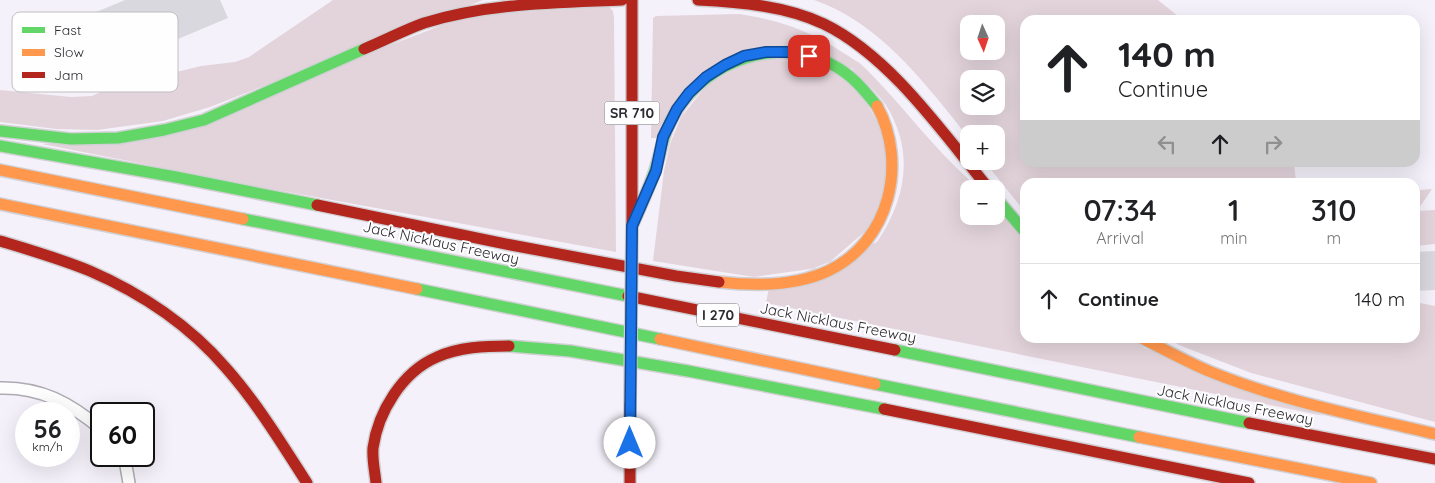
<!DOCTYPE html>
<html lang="en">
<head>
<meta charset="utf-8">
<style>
  :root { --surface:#fff; --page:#f2f2f2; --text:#202124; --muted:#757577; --line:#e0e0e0 }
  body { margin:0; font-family:Quicksand,sans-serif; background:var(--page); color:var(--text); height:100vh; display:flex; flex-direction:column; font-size:19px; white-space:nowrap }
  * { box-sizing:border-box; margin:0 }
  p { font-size:16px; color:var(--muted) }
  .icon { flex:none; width:28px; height:28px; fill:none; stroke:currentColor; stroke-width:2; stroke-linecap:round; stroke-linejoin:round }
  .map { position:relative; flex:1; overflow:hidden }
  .drawer { position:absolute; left:1020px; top:178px; width:400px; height:165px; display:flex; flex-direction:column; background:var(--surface); border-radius:15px; box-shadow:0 5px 20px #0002 }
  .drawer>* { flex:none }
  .banner { position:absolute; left:1020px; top:15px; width:400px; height:152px; border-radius:15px; box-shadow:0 5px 20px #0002; background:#fff; color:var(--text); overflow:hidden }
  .needle { width:32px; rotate:177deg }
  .buttons { position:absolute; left:960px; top:15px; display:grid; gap:10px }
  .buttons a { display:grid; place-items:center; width:45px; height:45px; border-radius:10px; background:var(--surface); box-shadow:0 5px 20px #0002; font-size:25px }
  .speed { position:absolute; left:15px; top:402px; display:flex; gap:10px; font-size:25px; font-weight:700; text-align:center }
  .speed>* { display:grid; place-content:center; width:65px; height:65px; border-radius:50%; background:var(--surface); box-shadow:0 5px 20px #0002; line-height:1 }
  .speed small { font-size:12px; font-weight:400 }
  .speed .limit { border:2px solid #111; border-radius:8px; background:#fff; color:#111 }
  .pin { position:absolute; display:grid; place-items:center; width:42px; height:42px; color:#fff; margin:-21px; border-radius:10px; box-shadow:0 2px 8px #0006 }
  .me { position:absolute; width:55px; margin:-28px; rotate:0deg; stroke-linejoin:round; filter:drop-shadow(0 0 4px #0008) }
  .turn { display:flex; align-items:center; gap:18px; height:105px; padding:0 15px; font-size:22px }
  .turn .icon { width:65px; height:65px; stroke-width:2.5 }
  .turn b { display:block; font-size:35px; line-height:42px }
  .lanes { display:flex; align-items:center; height:48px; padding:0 15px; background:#0003; justify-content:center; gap:25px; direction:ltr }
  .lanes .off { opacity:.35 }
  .eta { display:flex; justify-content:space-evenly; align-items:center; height:85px; text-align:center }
  .eta b { font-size:30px; font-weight:600; line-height:35px }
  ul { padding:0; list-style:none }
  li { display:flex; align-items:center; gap:15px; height:70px; padding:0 15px; border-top:1px solid var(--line) }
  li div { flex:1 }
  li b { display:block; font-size:19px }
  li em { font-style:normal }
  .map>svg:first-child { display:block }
  .green { fill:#e3d4db; fill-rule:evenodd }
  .building { fill:#d9d8df }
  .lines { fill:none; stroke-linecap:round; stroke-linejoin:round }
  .street-casing { stroke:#adaab1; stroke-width:14 }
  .fast-casing { stroke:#d1d0d4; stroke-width:14 }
  .slow-casing { stroke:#d1d0d4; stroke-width:14 }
  .jam-casing { stroke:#d1d0d4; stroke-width:14 }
  .street { stroke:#fefdfe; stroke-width:11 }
  .fast { stroke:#63d668; stroke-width:11 }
  .slow { stroke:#ff974d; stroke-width:11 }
  .jam { stroke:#b3261e; stroke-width:11 }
  .slow-bridge-casing { stroke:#d1d0d4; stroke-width:14; stroke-linecap:butt }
  .slow-bridge { stroke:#ff974d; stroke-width:11 }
  .route-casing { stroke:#114b97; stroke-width:12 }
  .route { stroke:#1a73e8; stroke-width:9 }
  .labels { text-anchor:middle; stroke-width:4; stroke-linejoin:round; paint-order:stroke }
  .shield { fill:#fefefe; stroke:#6c6a6e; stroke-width:1 }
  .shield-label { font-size:14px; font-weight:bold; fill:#2d2a31 }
  .street-label { font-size:15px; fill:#2d2a31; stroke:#fefefe }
  .key { fill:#fefefe; stroke:#bfbec0; stroke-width:1 }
  .key-label { font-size:14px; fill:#2d2a31 }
</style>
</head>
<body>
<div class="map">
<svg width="1435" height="483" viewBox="0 0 1435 483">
  <rect width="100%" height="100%" fill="#f5f1fa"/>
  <path class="green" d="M333,0H483L210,107L163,121L97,130L56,129L0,122V90L71,97L92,96L107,89L201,66L235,62L249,57Z
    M814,0H1158L1183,20H1025V162L1294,163L1296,182H1025V212L984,161H996V134H969V138C926,85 881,23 814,0ZM969,24H996V51H969ZM969,79H996V106H969Z
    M608,6L613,11L614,18L616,252L261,187L42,144L150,137L466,16Z
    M739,14C779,20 808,30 842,52C849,57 858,61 864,67C904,106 936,153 980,189H969V216H996V206L1025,241V338H1130L1145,348L1324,416L766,303L769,287L877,242C906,199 915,152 886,105C877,92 862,80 852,68L734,55L657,138H651L653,18L656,16Z
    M756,58L823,63L859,89L892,149L877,221L824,267L754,277L653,261L664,171L670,144L681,117L708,84Z
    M1418,187L1420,190L1432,189L1417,211L1435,210V244L1415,246V188Z
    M1415,302L1435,306V422L1251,373L1179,345L1167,338H1415Z"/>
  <path class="building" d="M125,0H220L228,18L159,47L155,65L139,61L113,72L89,15Z
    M1435,251V290L1415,291V252Z"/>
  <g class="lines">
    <g class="street-casing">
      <path id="street" d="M0,388C41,387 70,403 101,429
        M122,456L125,460L129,483"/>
    </g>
    <g class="fast-casing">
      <path id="fast" d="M0,131L71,139L118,138L164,130L204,120L364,49
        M0,146L176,177L317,205
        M996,198L1025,232
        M243,219L628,296
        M632,226C640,207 649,189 655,170C662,149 663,132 675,113C706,61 778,35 833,65C852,75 864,90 877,106
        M417,289L660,339
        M509,346L570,351L688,371L884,409
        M895,350L1249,423
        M875,384L1139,437"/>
    </g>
    <g class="slow-casing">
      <path id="slow" d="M0,170L243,219
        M0,204L417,289
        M719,282C754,286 796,286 828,271C890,242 908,163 877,106
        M1142,338C1165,350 1187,362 1211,372C1282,401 1360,416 1435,434
        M660,339L875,384
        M1139,437L1371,483"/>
    </g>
    <g class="jam-casing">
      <path id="jam" d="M632,0V224
        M698,0C740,2 786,6 824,24C890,56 943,133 989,189
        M364,49C384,41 404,30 424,23C490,3 554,3 622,0
        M317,205L511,245L676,276L719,282
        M0,241C30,250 61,259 90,271C141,293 190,326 226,368C257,403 282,444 307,483
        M628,296L895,350
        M630,403V483
        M884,409L1249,483
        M1249,423L1435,459
        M376,483C375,472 372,460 373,448C378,412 402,372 437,357C459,347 485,346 509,346"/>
    </g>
    <use href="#street" class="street"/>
    <use href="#fast" class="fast"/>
    <use href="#slow" class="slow"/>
    <use href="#jam" class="jam"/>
    <g class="slow-bridge-casing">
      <path id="slow-bridge" d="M630,403L632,226"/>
    </g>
    <use href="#slow-bridge" class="slow-bridge"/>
  </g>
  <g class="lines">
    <g class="route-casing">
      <path id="route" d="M630,443L632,226L656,171L663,137L677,109L689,93L706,77L725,65L744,56L766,52H788L809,56"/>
    </g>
    <use href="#route" class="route"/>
  </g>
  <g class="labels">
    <g class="shield">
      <rect x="604.5" y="101.5" width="55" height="23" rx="4"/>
      <rect x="697" y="303.5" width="42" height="23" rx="4"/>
    </g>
    <g class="shield-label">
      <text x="632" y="118">SR 710</text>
      <text x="718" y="320">I 270</text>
    </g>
    <g class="street-label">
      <text transform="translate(441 243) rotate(12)" y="5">Jack Nicklaus Freeway</text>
      <text transform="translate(838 323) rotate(11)" y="5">Jack Nicklaus Freeway</text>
      <text transform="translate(1235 405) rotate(11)" y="5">Jack Nicklaus Freeway</text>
    </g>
  </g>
  <rect x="12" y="12" width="166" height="80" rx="8" class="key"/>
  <rect x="22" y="27" width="23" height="6" fill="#63d668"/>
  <rect x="22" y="49" width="23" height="7" fill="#ff974d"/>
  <rect x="22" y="72" width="23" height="6" fill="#b3261e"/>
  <g class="key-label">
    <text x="54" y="35">Fast</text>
    <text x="54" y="57">Slow</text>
    <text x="54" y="80">Jam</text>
  </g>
</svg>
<div class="buttons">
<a><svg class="needle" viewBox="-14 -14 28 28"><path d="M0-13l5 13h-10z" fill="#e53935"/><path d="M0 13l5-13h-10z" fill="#757577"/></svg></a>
<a><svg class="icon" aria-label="layers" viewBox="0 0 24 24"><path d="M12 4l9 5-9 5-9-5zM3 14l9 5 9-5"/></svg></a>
<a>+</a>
<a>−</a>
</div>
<div class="speed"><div>56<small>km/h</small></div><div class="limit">60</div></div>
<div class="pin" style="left:809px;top:56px;background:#d93025"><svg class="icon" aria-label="arrive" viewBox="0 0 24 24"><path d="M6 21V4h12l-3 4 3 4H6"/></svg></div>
<svg class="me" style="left:630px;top:443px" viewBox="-20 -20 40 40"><circle r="19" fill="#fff"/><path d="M0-13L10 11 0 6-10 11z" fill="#1a73e8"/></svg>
<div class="banner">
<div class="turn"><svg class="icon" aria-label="ahead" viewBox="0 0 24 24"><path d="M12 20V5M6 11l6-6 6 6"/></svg><div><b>140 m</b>Continue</div></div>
<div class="lanes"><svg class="icon off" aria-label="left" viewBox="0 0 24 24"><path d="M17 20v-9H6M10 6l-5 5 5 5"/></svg><svg class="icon" aria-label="ahead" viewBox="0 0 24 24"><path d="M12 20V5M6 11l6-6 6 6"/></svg><svg class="icon off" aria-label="right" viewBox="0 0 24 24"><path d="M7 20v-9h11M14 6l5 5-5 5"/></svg></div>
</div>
<section class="drawer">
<div class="eta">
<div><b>07:34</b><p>Arrival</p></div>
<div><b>1</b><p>min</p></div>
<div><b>310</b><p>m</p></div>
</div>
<ul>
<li><svg class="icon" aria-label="ahead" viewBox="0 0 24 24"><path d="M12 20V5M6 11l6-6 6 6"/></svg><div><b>Continue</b></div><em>140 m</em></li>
</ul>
</section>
</div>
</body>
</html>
